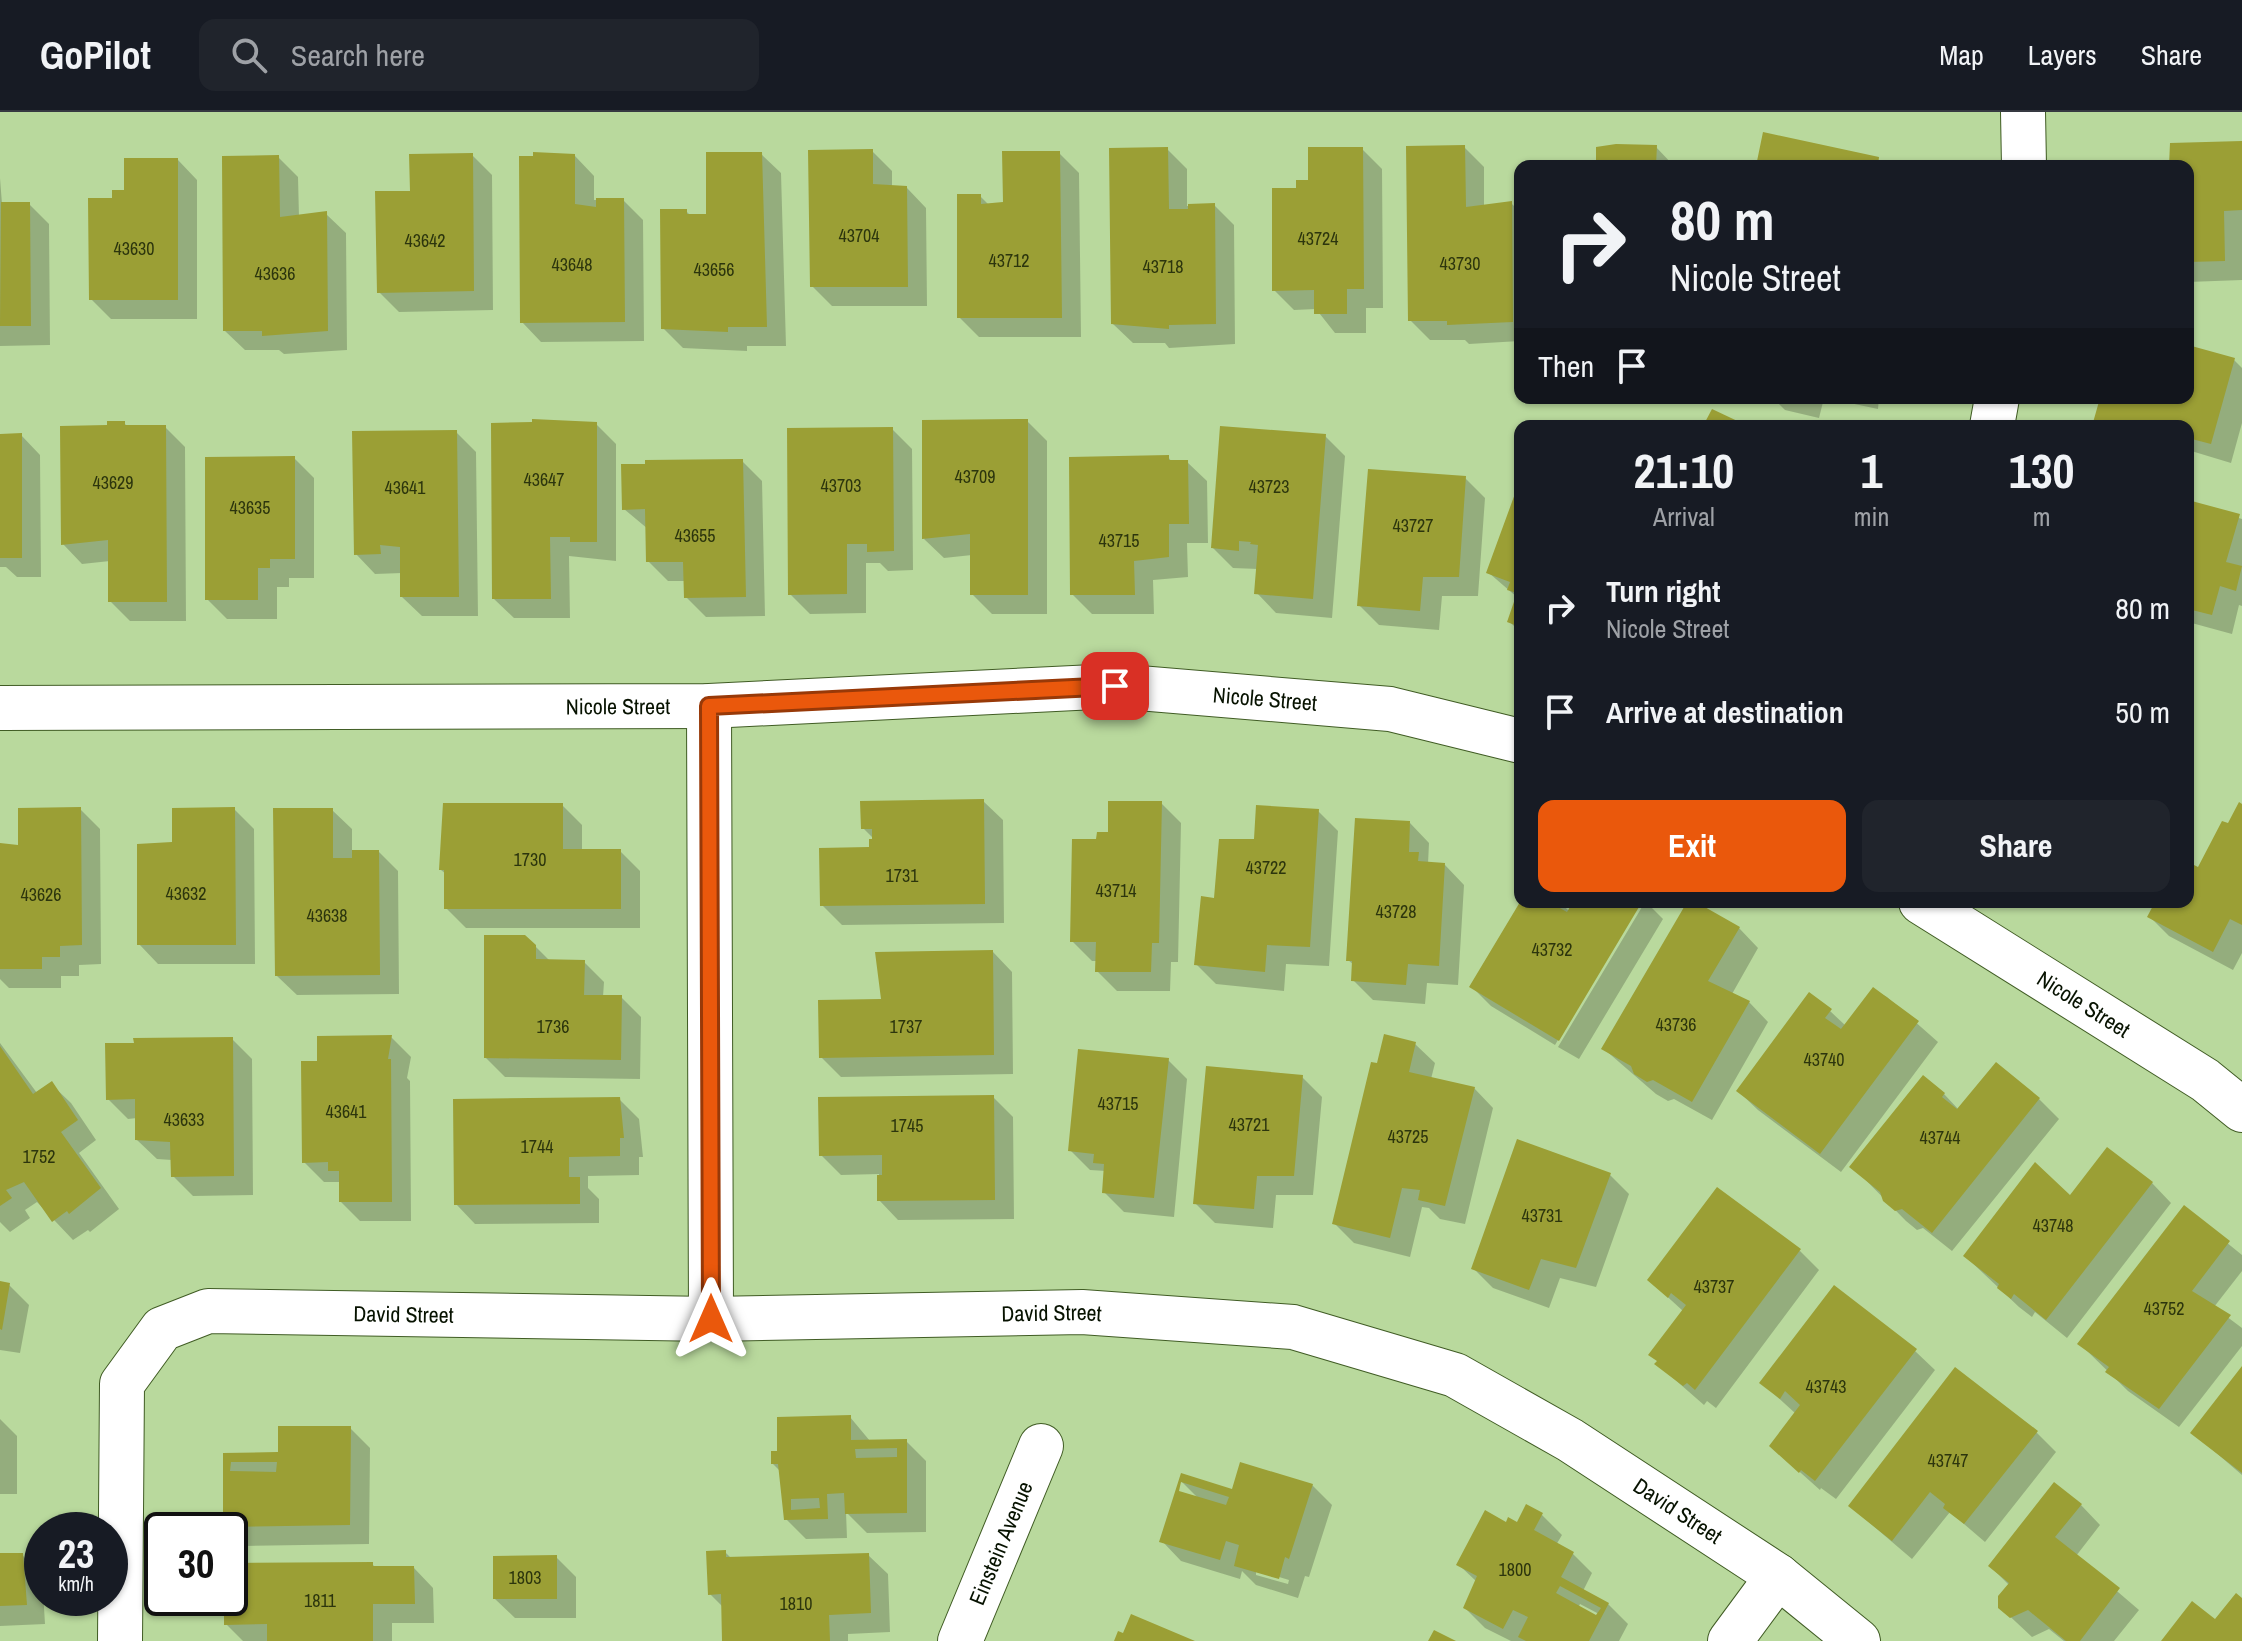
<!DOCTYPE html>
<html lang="en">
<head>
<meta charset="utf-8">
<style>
  :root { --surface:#171b24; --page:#20242c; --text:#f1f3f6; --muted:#9ea1a6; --line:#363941; --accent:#ea580c }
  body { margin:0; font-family:"Archivo Narrow",sans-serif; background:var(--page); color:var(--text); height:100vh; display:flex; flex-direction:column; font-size:30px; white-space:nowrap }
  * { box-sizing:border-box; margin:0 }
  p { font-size:26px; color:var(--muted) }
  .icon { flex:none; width:44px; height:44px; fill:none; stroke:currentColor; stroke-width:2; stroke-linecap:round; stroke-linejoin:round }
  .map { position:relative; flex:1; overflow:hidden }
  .sheet { position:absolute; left:1514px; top:308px; width:680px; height:488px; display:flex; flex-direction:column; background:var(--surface); border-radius:16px; box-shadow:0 2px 6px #0004 }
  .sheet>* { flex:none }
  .hud { position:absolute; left:1514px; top:48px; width:680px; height:244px; border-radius:16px; box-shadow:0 2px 6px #0004; background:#171b24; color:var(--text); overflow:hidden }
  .speed { position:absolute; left:24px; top:1400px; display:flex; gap:16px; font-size:40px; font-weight:700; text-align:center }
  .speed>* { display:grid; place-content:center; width:104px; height:104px; border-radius:50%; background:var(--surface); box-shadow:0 2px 6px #0004; line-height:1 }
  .speed small { font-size:20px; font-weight:400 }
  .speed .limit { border:4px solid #111; border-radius:12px; background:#fff; color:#111 }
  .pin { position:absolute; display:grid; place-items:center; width:68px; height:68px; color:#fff; margin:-34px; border-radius:16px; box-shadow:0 4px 12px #0006 }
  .me { position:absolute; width:88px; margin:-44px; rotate:0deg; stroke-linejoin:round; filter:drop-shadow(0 0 6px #0008) }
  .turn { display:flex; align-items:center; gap:28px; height:168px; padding:0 24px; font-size:36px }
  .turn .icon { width:104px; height:104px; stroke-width:2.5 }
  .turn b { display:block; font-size:56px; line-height:68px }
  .then { display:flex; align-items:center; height:76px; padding:0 24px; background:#0003; gap:16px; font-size:30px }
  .eta { display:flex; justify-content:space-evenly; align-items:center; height:136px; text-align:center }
  .eta b { font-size:48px; font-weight:700; line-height:56px }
  .action { display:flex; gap:16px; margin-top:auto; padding:16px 24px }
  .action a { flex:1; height:92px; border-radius:16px; background:var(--accent); color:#fff; font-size:32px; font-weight:700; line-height:92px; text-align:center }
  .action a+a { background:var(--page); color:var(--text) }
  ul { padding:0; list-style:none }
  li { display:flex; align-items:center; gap:24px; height:104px; padding:0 24px }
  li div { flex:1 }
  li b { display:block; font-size:30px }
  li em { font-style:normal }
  header { display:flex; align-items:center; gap:48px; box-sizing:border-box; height:112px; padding:0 40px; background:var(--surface); border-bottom:2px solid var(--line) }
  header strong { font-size:38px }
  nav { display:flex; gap:44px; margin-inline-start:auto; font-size:28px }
  .search { width:560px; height:72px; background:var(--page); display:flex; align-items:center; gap:20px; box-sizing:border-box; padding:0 28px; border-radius:16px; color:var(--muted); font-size:30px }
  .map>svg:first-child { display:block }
  .shadow { fill:#0003; fill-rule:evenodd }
  .building { fill:#9b9f35; fill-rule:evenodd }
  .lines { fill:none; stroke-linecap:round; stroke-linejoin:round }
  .minor-casing { stroke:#405c24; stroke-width:46 }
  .minor { stroke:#fff; stroke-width:44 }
  .route-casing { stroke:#983908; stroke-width:20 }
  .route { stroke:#ea580c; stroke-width:14 }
  .labels { text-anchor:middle; stroke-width:6; stroke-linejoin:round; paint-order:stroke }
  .number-label { font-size:18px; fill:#2c350d }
  .street-label { font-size:22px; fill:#071200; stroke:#b9d99d }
</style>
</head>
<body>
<header>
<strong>GoPilot</strong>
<div class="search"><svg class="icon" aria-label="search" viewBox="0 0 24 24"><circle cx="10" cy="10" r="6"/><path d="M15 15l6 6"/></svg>Search here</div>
<nav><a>Map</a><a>Layers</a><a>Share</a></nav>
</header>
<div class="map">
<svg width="2242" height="1529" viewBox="0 0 2242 1529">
  <rect width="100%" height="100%" fill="#b9d99d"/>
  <path class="shadow" d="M2242,32V168L2188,170V54H2172Z
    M1464,35L1484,55V94L1511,91L1520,100V229L1469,232L1465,228H1430L1410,208Z
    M1656,35L1674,54H1598Z
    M1167,37L1187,57V94L1214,93L1234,113L1235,232L1169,236L1165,231H1133L1113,212Z
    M1362,37L1382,57L1383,196H1366V221H1335L1316,197L1294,198L1274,178L1298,78Z
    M872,39L892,59V75L907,76L926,96L927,194H832L812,174Z
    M1059,41L1079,61L1081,225H979L959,205L980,84L989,93L1005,92Z
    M761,42L781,61L786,234H747V239L683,236L663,216L686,99L691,104H708Z
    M472,43L492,63L493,198L399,200L379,180L412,81Z
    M575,44L594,64V88H623L643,108L644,229L541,230L522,210Z
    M278,45L298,65L299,105L326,102L346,121L347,238L284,242L279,238H245L225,219Z
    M178,48L197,68V207H111L91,187L114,88Z
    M0,66L2,92H29L49,112L50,233L0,234Z
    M2188,235L2234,248L2242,256V311L2231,351L2188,338V314H2094L2102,286H2188Z
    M1773,286H1824L1819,306L1785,298Z
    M1826,286H1879L1878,297Z
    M1027,309L1047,329V502H992L972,482V443L944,446L924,427Z
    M124,311L128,315H165L185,335L186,509H130L110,489V449L82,452L63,432L110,315Z
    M596,312L616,332V449L569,444L570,506H514L494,487Z
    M892,317L912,337L913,458L888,459L880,451H866V501L810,502L790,482Z
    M456,320L476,340L478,504H422L402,485V461L375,462L356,442Z
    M0,323H21L40,343L41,465H17L6,455H0Z
    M1325,324L1345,344L1332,506L1276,501L1257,481L1258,457L1233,456L1213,436Z
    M1168,345L1172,350H1187L1207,369L1208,431H1187L1188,465L1153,468L1154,502H1092L1072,482Z
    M294,346L314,366V466H289V475H277V507H227L207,487Z
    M742,349L762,369L765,504L706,505L686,485L685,469H668L648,449V417L624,397Z
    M1465,366L1485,386L1478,484H1442L1439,518L1379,513L1359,493Z
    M1520,372V520L1510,510L1518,486L1489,461Z
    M2188,390L2242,407V494L2239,493L2232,522L2188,510Z
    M983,689L1003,708L1004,811L842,813L822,793L876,729L863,716Z
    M1161,691L1181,711L1178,850H1171L1170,879H1117L1097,859V849H1092L1072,829L1098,729Z
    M562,693L582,713V739H620L640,759V816H466L446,796V762L441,758Z
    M2242,694V841L2233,858L2169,824L2150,805L2158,790H2188V752L2199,758Z
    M2188,695L2193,700L2188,711Z
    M80,697L100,717L101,852L79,853V864H61V876H9L0,867V734L20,736Z
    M234,697L254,717L255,852H158L139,832L174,732Z
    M332,698L352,717V740H379L398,759L399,882L297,883L277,864Z
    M1318,699L1338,719L1329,854L1286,852L1284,879L1216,872L1196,852L1216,788L1256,729Z
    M1410,711L1429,731L1428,752L1445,753L1464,773L1458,873L1427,871L1425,892L1373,888L1353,868L1354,853L1348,848Z
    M1521,790H1560L1570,800L1576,790H1646L1663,807L1579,947L1558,935L1645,790H1640L1555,933L1491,894L1471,874Z
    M1689,790L1739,816L1758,836L1732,882L1749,890L1768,910L1712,1008L1674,987L1668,989L1656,982L1604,937Z
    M535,834L550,849L584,850L604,870L603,885H621L641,905L640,967L505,965L486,946Z
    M993,840L1012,860L1013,962L841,965L821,945L883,889Z
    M1874,878L1887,885L1938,930L1841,1060L1758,998L1738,979L1830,899L1846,914Z
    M391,925L411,945L407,966L410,969L411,1109H360L340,1089V1070H324L304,1050L319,951Z
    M232,927L252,947L253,1083L193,1084L173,1064L172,1048L157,1047L137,1028V1006L128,1007L108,987Z
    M0,931L37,981L51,972L71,991L96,1028L79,1041L119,1097L90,1120L88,1118L73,1128L37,1090L25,1098L30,1106L10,1120L0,1110Z
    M1415,932L1435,951L1431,967L1474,976L1493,996L1465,1112L1440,1107L1429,1096L1422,1095L1410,1145L1354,1131L1334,1111L1379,954Z
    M1168,948L1187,967L1174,1105L1124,1100L1104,1080L1106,1059L1090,1058L1070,1038Z
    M1302,965L1322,985L1313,1083H1276L1273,1116L1215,1111L1195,1091Z
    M1944,982L1959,998L2039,987L2059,1007L1952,1139L1923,1116L1917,1118L1906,1109L1852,1054Z
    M993,985L1013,1005L1014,1107L898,1108L879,1088V1062L841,1063L821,1043Z
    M619,987L639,1007L643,1045H639V1063L588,1064V1076L599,1087V1111L475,1112L456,1092Z
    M1610,1063L1629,1082L1596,1175L1560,1166L1549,1196L1493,1176L1473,1156Z
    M2152,1071L2171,1091L2067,1226L2035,1200L2032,1205L2019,1195L1965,1144L2071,1086Z
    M2184,1096L2242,1143V1159L2214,1195L2242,1216V1234L2179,1315L2128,1279L2080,1232Z
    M1800,1139L1819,1158L1716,1296L1707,1289L1704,1293L1657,1252L1683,1199L1649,1168Z
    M0,1171L9,1173L29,1193L20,1241L0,1238Z
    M1915,1239L1935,1258L1836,1387L1821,1376L1820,1378L1792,1353L1796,1302L1762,1271Z
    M2242,1257V1363L2192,1320Z
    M850,1305L870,1329H906L926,1349V1420L867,1421L846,1400L847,1426L806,1427L786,1407L781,1360L773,1352L779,1341Z
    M0,1307L17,1324V1382H0Z
    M350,1316L370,1336L369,1432L245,1434L225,1414V1343L280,1342Z
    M2036,1320L2056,1340L1985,1430L1950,1400L1912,1447L1850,1394Z
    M1181,1369L1233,1380L1312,1373L1332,1393L1309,1465L1305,1464L1298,1486L1256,1473L1242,1459L1240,1467L1181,1449L1162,1429L1199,1387ZM1256,1458L1289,1468L1288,1472L1256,1463Z
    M2081,1393L2100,1413L2076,1444L2139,1498L2114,1529H2064L2049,1517L2032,1525L2000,1495L2009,1473L1990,1454Z
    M1542,1403L1562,1423L1556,1433L1573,1442L1592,1461L1583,1479L1608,1492L1628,1512L1619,1529H1511L1485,1516L1465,1496L1477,1470L1459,1453L1506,1412H1518ZM1580,1492L1599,1502L1596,1506L1578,1496Z
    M725,1440L731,1446L868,1443L888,1462L890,1520L848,1522V1529H724L723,1495L710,1482Z
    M22,1443L42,1462L45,1512L0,1514V1444Z
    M556,1445L576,1465V1506H515L495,1487Z
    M372,1452L376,1456H414L433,1476L434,1511H392V1529H243L226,1512L230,1453Z"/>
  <path class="building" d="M1763,20L1879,45L1878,54H1756Z
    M2242,29V98L2224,99L2225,149L2188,150V54H2169L2170,31Z
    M1616,32L1657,33L1656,54H1596V35Z
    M1465,33L1466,95L1512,89L1513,210L1447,213V209H1408L1406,34Z
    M1168,35L1169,97H1188V92L1215,91L1216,212L1169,213V217L1111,212L1109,36Z
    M1308,35H1363L1364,177H1347V202H1314V178L1272,179V76H1296V68H1308Z
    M873,37V72L907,74L908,175H810L808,38Z
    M1002,39H1060L1062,206H957V82H981V92L1003,90Z
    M533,40L575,42V92L596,95V86H624L625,210L520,211L519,44H533Z
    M706,40H762L767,215H728V220L661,217L660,97H687V102H706Z
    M473,41L474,179L377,181L375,79H410L409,42Z
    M279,43L280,105L327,99L328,219L262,224V219H223L222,44Z
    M124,46H178V188H89L88,86H112V78H124Z
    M1,90H30L31,214H0Z
    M2188,233L2235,246L2211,332L2188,326V314H2092L2100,286H2188Z
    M1712,297L1748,314H1703Z
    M532,307L597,310V430H570V425H550L551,487H492L491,311L532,310Z
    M1028,307V483H970V422L922,427V308Z
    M107,309H125V313H166L167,490H108V428L61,433L60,314L107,313Z
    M1220,314L1326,322L1313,487L1254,482L1258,433L1250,432L1251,430L1239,429V439L1211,436Z
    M893,315L894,439L867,440V432H847V482L788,483L787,316Z
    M457,318L459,485H400V435L380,433L381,442L354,443L352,319Z
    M22,321V446H0V322Z
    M1169,343V348H1188L1189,412H1169V445L1134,449L1135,483H1070L1069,345Z
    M295,344V447H270V456H258V488H205V345Z
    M743,347L746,485L684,486L683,450H646L645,397L622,398L621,352H645V348Z
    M1368,357L1466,364L1459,465H1423L1420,499L1357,494Z
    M1520,368V515L1507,510L1517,481L1507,478L1510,470L1486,461Z
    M2188,388L2240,402L2226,450L2242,454L2236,479L2220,474L2212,503L2188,497Z
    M984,687L985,792L820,794L819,736L869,735V727H872V717H861L860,689Z
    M1108,689H1162L1159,831H1152L1151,860H1095L1096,830H1070L1072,727H1096L1097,720H1108Z
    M2239,690L2242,692V813L2230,807L2213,840L2147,805L2155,790H2188V750L2198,755L2222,709L2228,711Z
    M443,691H563V737H621V797H444V758H439Z
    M1256,693L1319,697L1310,835L1267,833L1265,860L1194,853L1201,784L1214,786L1219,727H1254Z
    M81,695L82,833L60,834V845H42V857H0V731L18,733V696Z
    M235,695L236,833H137V732L172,730V696Z
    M273,696H333V746H352V738H379L380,863L275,864Z
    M1355,706L1410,709L1409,740H1419L1418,749L1445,751L1439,854L1408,852L1406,873L1351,869L1352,849H1346Z
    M1520,790H1549L1567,800L1573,790H1642L1559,929L1469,875Z
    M1687,790H1696L1740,815L1708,869L1750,889L1692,990L1653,968L1647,970L1634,962L1631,954L1601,937Z
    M484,823H525L536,833V847L585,848L584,883H622L621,948L484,946Z
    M993,838L994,943L819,946L818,888L881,887L875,840Z
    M1873,875L1919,909L1820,1042L1736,979L1809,880L1832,897L1825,906L1841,917Z
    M1384,922L1416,930L1409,960L1475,975L1445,1094L1418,1088L1420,1078L1402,1076L1390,1126L1332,1112L1371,950L1377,951Z
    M392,923L388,947H391L392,1090H339V1059H328V1050L302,1051L301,949H317V924Z
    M233,925L234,1064L171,1065L170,1030L135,1028V987L106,988L105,931H134L133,926Z
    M0,934L33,982L52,969L78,1008L61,1020L101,1076L69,1102L67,1099L52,1110L24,1070L6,1078L12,1086L0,1094Z
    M1078,937L1169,946L1154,1086L1102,1081L1104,1052L1093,1051L1094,1042L1068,1039Z
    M1996,950L2040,986L1932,1121L1902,1097L1895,1099L1883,1089L1880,1080L1849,1055L1923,963L1945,981L1942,985L1957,997Z
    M1206,954L1303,963L1294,1064H1257L1254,1097L1193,1092Z
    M994,983L995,1088L877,1089V1063H882V1043L819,1044L818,985Z
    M620,985L624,1026H620V1044L569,1045V1065H580V1092L454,1093L453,987Z
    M1517,1027L1611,1061L1576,1156L1541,1147L1529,1178L1471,1157Z
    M2107,1035L2153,1070L2046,1208L2014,1182L2011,1187L1997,1176L1999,1172L1963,1144L2035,1050L2070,1083Z
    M1717,1075L1801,1137L1695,1278L1687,1271L1683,1274L1654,1252L1657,1249L1648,1243L1686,1193L1671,1181L1668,1186L1647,1168Z
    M2184,1093L2230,1129L2192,1179L2231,1203L2159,1297L2105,1260L2109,1255L2077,1232Z
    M0,1169L10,1171L2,1218L0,1217Z
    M1834,1173L1917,1237L1815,1369L1801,1358L1799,1361L1769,1334L1800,1293L1785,1279L1780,1287L1759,1271Z
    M2242,1254V1361L2190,1321Z
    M1955,1255L2038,1319L1964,1412L1943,1396L1945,1392L1930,1380L1892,1429L1848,1394Z
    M851,1303V1328L907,1327V1401L845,1402L844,1381L827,1382L828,1407L784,1408L778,1352H771V1339H777V1305ZM897,1336V1345L856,1346L855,1337ZM819,1386L820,1396L791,1398V1387Z
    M278,1314H351L350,1413L223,1415V1341L278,1340ZM231,1350H277L276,1360L230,1359Z
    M1240,1350L1313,1372L1289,1447L1285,1445L1279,1467L1234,1454L1239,1433L1226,1429L1220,1448L1159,1430L1181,1361L1232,1377ZM1181,1370L1229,1385L1226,1393L1179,1379Z
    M2054,1370L2082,1392L2055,1425L2120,1476L2080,1529H2066L2028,1498L2010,1506L1998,1496V1484L2009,1471L1988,1454Z
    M1526,1392L1543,1401L1534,1418L1574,1440L1561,1465L1609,1491L1589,1529H1526L1518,1525L1528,1505L1513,1498L1503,1517L1463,1496L1477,1464L1456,1453L1485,1398L1506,1410L1508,1405L1517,1410ZM1560,1474L1601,1496L1596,1503L1556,1481Z
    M726,1438V1445L869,1441L871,1501L829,1503L830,1529H722L721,1482L708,1483L706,1439Z
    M0,1441H23L27,1493L0,1494Z
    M557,1443V1487H493V1444Z
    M373,1450V1454H414L415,1492H373V1529H267V1512L224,1513V1486H230V1451Z
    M2236,1481L2242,1486V1529H2161L2192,1489L2215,1507Z
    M1131,1502L1195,1529H1114L1118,1519L1123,1521Z
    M1434,1518L1456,1529H1428Z"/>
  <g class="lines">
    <g class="minor-casing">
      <g id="minor">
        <path d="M2023,0L2024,54"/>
        <path d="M1992,314L1997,286"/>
        <path d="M709,594L711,1207"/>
        <path id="s1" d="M0,596L709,594L1115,574L1390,597L1520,629"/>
        <path id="s2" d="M1921,790L2205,968L2242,998"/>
        <path id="s3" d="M120,1529L122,1272L162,1217L208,1199L711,1207L1082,1200L1293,1215L1455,1263L1570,1328L1778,1464L1858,1529"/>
        <path id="s4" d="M960,1529L1041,1334"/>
        <path d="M1730,1529L1778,1464"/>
      </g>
    </g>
    <use href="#minor" class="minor"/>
  </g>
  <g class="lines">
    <g class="route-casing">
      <path id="route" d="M711,1207L709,594L1115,574"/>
    </g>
    <use href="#route" class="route"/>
  </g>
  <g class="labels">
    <g class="number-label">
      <text x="859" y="130">43704</text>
      <text x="1318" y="133">43724</text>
      <text x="425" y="135">43642</text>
      <text x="134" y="143">43630</text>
      <text x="1009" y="155">43712</text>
      <text x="1460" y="158">43730</text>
      <text x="572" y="159">43648</text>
      <text x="1163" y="161">43718</text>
      <text x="714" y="164">43656</text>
      <text x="275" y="168">43636</text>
      <text x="975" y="371">43709</text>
      <text x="544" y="374">43647</text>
      <text x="113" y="377">43629</text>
      <text x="841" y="380">43703</text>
      <text x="1269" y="381">43723</text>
      <text x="405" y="382">43641</text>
      <text x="250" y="402">43635</text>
      <text x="1413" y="420">43727</text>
      <text x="695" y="430">43655</text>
      <text x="1119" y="435">43715</text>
      <text x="530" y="754">1730</text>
      <text x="1266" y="762">43722</text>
      <text x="902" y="770">1731</text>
      <text x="1116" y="785">43714</text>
      <text x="186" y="788">43632</text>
      <text x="41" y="789">43626</text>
      <text x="1396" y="806">43728</text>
      <text x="327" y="810">43638</text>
      <text x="1552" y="844">43732</text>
      <text x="1676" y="919">43736</text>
      <text x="553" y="921">1736</text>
      <text x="906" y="921">1737</text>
      <text x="1824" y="954">43740</text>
      <text x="1118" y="998">43715</text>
      <text x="346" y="1006">43641</text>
      <text x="184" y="1014">43633</text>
      <text x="1249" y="1019">43721</text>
      <text x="907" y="1020">1745</text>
      <text x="1408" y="1031">43725</text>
      <text x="1940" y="1032">43744</text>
      <text x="537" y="1041">1744</text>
      <text x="39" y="1051">1752</text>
      <text x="1542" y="1110">43731</text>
      <text x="2053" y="1120">43748</text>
      <text x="1714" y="1181">43737</text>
      <text x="2164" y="1203">43752</text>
      <text x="1826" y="1281">43743</text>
      <text x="1948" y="1355">43747</text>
      <text x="1515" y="1464">1800</text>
      <text x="525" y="1472">1803</text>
      <text x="320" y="1495">1811</text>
      <text x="796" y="1498">1810</text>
    </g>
    <g class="street-label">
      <text dy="8" stroke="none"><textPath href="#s1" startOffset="1266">Nicole Street</textPath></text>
      <text dy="8" stroke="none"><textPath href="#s1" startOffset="618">Nicole Street</textPath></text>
      <text dy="8" stroke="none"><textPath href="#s2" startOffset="192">Nicole Street</textPath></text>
      <text dy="8" stroke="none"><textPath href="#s3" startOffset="570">David Street</textPath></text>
      <text dy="8" stroke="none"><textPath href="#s3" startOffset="1218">David Street</textPath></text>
      <text dy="8" stroke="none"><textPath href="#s3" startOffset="1890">David Street</textPath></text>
      <text dy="8" stroke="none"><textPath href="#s4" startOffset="106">Einstein Avenue</textPath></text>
    </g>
  </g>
</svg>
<div class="speed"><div>23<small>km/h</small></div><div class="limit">30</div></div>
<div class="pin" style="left:1115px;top:574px;background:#d93025"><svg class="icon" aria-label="arrive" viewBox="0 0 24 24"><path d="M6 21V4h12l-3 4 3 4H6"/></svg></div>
<svg class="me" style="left:711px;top:1207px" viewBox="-20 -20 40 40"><path d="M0-17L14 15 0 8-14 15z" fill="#ea580c" stroke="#fff" stroke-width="4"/></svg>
<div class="hud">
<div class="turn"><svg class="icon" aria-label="right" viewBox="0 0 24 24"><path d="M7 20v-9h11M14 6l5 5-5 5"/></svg><div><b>80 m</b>Nicole Street</div></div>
<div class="then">Then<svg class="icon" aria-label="arrive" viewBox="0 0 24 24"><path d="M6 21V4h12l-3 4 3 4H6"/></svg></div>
</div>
<section class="sheet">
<div class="eta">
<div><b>21:10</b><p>Arrival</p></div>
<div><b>1</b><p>min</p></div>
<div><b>130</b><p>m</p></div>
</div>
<ul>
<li><svg class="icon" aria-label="right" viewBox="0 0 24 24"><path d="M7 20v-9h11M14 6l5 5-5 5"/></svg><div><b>Turn right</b><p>Nicole Street</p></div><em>80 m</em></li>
<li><svg class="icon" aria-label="arrive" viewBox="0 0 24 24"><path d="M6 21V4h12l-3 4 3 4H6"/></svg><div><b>Arrive at destination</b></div><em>50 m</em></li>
</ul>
<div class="action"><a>Exit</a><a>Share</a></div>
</section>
</div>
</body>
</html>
